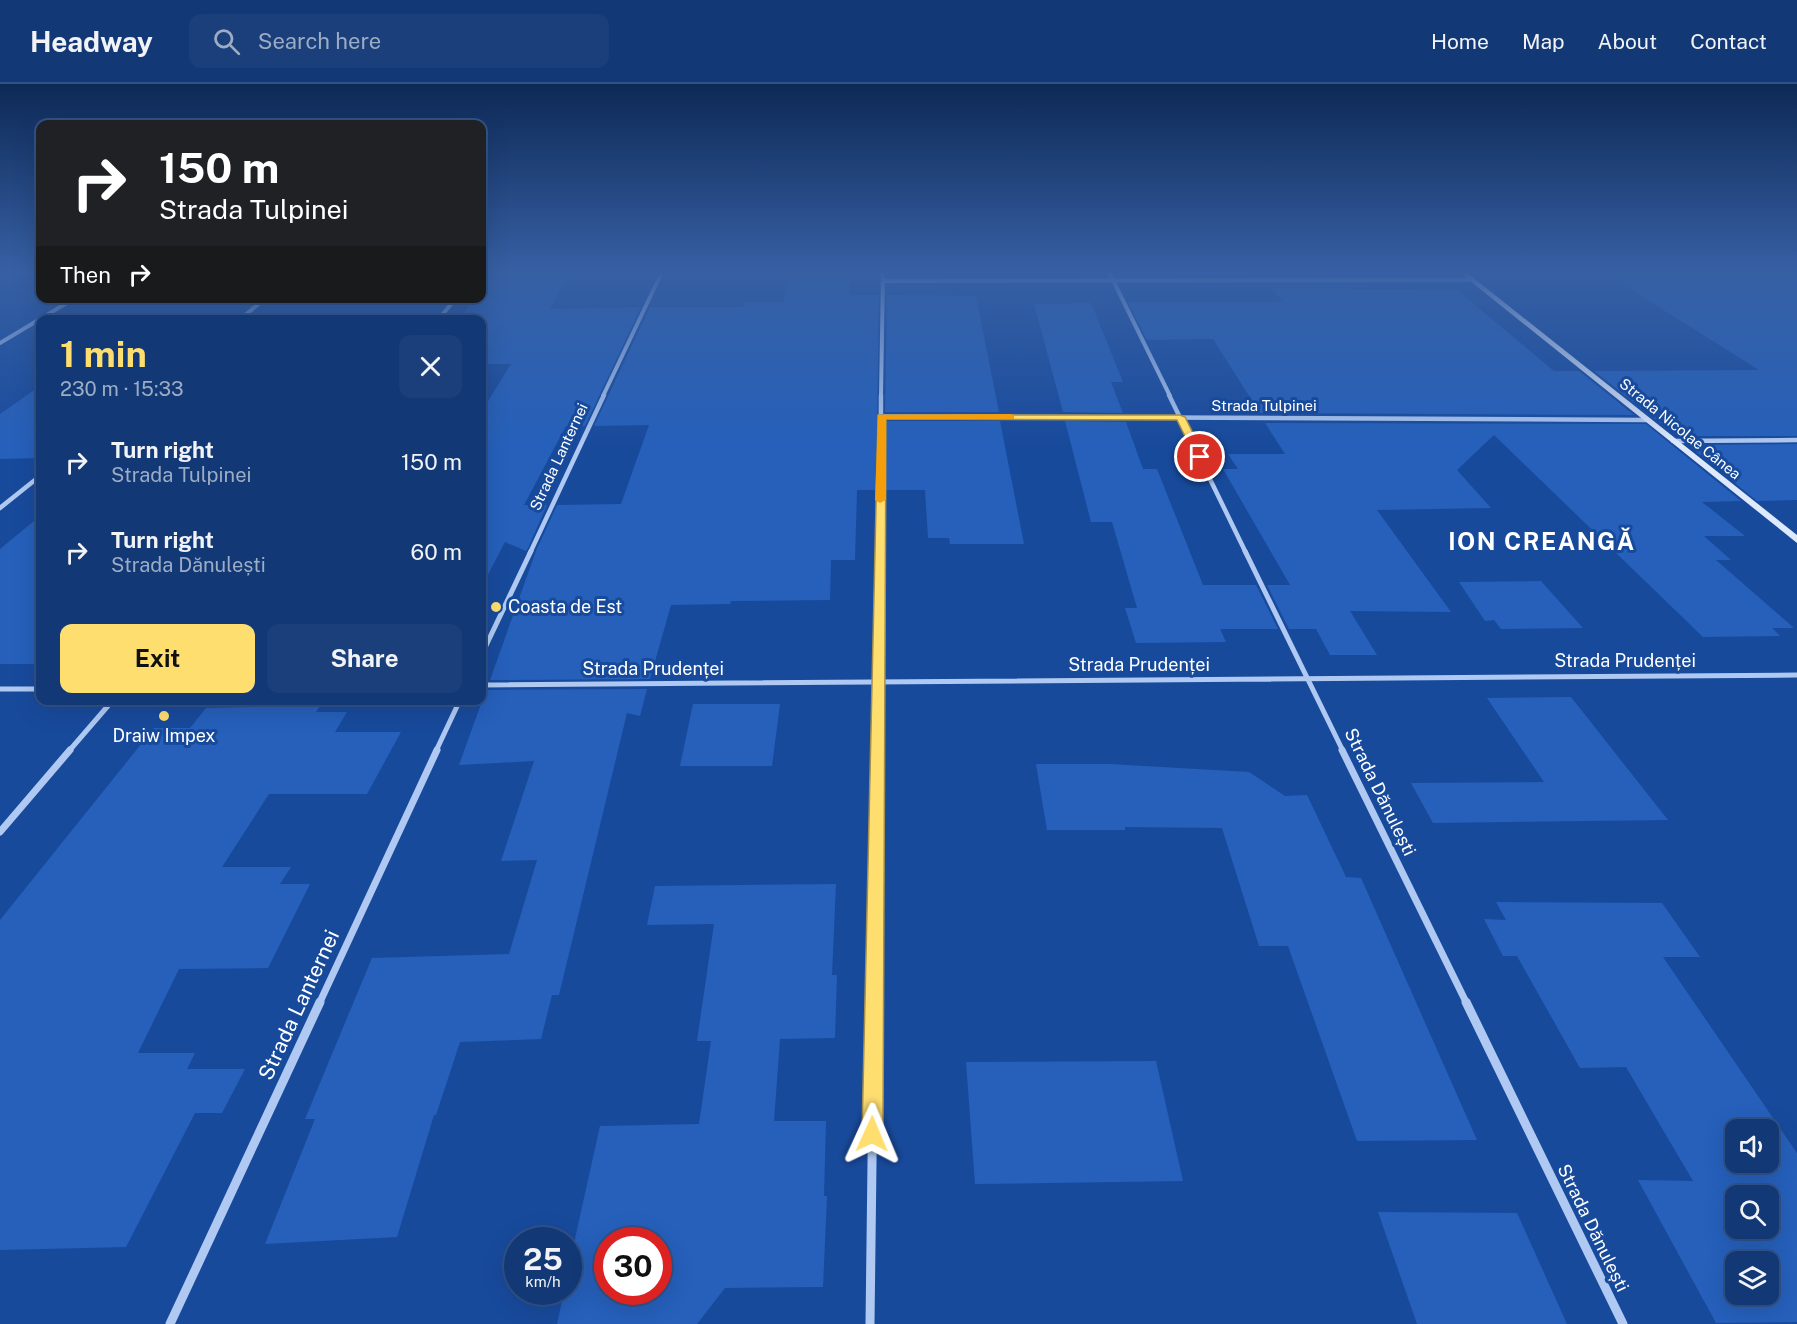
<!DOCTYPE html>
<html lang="en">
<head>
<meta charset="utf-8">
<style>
  :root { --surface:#123875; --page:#1b3f7a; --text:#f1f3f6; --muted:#9cacc5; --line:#315287; --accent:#ffde70 }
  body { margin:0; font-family:"Public Sans",sans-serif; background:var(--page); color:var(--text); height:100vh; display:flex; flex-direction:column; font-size:22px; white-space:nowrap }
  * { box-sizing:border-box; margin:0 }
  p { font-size:20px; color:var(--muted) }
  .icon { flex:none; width:33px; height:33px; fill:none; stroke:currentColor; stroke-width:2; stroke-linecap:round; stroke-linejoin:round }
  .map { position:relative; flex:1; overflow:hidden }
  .side { position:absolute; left:36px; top:231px; width:450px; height:390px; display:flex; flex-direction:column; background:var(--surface); border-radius:12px; box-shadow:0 6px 24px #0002,0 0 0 2px var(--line) }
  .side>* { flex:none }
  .hud { position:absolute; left:36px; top:36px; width:450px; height:183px; border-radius:12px; box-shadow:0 6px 24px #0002,0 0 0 2px var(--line); background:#202124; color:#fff; overflow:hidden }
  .tools { position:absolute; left:1725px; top:1035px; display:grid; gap:12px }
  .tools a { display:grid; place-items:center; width:54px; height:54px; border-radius:12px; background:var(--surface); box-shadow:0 6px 24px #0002,0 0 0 2px var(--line); font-size:30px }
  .speed { position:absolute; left:504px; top:1143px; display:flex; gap:12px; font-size:30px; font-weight:700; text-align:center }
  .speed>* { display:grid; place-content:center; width:78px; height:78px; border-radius:50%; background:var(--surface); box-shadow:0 6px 24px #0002,0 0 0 2px var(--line); line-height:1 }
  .speed small { font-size:15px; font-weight:400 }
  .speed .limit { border:9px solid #d22; background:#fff; color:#111 }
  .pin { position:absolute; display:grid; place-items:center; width:51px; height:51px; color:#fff; margin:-26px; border:3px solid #fff; border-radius:50%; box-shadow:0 2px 6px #0007 }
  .me { position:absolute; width:66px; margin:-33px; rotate:1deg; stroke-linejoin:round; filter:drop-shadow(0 0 4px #0008) }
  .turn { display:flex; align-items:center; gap:21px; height:126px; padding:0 24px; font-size:27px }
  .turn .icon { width:78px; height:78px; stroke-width:2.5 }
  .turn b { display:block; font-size:42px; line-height:51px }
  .then { display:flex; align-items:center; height:57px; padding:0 24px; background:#0003; gap:12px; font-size:22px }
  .round { display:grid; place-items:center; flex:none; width:63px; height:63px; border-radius:12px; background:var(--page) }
  .overview { display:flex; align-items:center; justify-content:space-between; height:102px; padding:0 24px }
  h1 { font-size:36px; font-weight:700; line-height:45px; color:var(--accent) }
  .button { display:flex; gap:12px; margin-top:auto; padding:12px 24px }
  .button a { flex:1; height:69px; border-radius:12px; background:var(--accent); color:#111; font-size:24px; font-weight:700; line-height:69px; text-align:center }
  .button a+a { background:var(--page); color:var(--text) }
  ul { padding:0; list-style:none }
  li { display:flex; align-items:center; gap:18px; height:90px; padding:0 24px }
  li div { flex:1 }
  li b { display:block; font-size:22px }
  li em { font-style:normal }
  header { display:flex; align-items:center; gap:36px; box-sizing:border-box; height:84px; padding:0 30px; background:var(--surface); border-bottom:2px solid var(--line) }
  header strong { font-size:28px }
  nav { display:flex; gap:33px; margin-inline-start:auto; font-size:21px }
  .search { width:420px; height:54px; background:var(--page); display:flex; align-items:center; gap:15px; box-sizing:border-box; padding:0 21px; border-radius:12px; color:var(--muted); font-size:22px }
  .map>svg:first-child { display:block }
  .building { fill:#2660bb; fill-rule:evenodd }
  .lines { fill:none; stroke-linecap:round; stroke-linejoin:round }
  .street-far4 { stroke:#afc9f2; stroke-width:4 }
  .street-far3 { stroke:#afc9f2; stroke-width:4.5 }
  .street-far2 { stroke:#afc9f2; stroke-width:5 }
  .street-far1 { stroke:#afc9f2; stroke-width:7 }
  .street { stroke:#afc9f2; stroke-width:9 }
  .secondary { fill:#dee9fc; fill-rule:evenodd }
  .route { fill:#ffde70; stroke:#a69049; stroke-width:1.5 }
  .slow { fill:#f59e0b }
  .poi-dot { fill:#ffde70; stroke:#184a9c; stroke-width:2 }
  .labels { text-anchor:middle; stroke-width:6; stroke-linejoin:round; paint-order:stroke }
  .far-street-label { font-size:15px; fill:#fff; stroke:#184a9c }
  .poi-label { font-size:18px; fill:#fff; stroke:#184a9c; text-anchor:start }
  .street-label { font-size:18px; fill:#fff; stroke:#184a9c }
  .near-street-label { font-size:21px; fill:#fff; stroke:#184a9c }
  .district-label { font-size:24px; font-weight:bold; letter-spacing:1.5px; fill:#fff; stroke:#184a9c }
</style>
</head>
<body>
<header>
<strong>Headway</strong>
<div class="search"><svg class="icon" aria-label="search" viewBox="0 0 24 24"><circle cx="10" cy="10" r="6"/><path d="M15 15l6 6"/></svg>Search here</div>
<nav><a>Home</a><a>Map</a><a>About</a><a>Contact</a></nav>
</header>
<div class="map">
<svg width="1797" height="1240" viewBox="0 0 1797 1240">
  <rect width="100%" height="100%" fill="#184a9c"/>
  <path class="building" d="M496,188H571L550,225L641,223L585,342H566L524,421H547L528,464L526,467L505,458L482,502V327L511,280H482V236H458L475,214H482V207Z
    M1603,188H1797V352H1677L1594,287L1759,286Z
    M840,192V195H849L850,211H879L876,406H857L855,476H831L830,516L731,517L730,520L671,521L650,595L490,596L536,467L557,421L621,420L649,341L594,342L650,223H743L744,218H784L786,193Z
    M1271,204L1457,206L1554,287H1579L1634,331L1260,329L1213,255L1147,256L1128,218H1283Z
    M887,211L976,212L999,328H885Z
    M1091,219L1123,298H1111L1123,329L1063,328L1034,220Z
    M40,302V374L0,375V330Z
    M885,337H1000L1024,460H950L949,454H928L925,406H885Z
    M1065,337L1126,338L1143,385H1157L1203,501H1256L1278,545H1220L1226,558L1136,559L1125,524H1137L1112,438H1091Z
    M1265,339L1646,340L1741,417L1702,418L1745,452H1704L1731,476H1716L1794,544H1772L1780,552L1703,553L1494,351L1457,386L1491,424L1377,426L1451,528L1350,527L1377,571H1330L1316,545H1289L1267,501H1290L1223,385H1238L1228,370H1285Z
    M1797,360V416L1757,417L1688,361Z
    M40,432V580H0V465Z
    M1541,497L1583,544L1501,545L1494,536L1485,537L1459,498Z
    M647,605L640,632L627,629L559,911H552L541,955L460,958L436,1031H434L397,1153L265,1160L315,1035H305L372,874L509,870L537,776L501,777L534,677L459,681L486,606Z
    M1571,613L1668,736L1433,739L1411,699L1544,698L1487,614Z
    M693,620H780L772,682H680Z
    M254,621L320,622L316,628H347L335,648H401L367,710H269L222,783H291L280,800H310L268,884L179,885L138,969H195L187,985H245L222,1029H195L126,1163L0,1166V836L154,644H190L206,624L252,623Z
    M1036,680H1109L1249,688L1285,712L1307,711L1346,793L1361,794L1477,1056L1357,1057L1288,862H1259L1222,744L1125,743V746H1047Z
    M836,800L832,891H837L835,954L780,955L774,1037H826L824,1112H827L823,1203L725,1204L697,1240H557L564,1208H568V1186L600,1042L699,1040L711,957H697L714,840L647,841L655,802ZM608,1156H658V1208H608Z
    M1496,818L1662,819L1700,873H1663L1797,1069V1238L1716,1239L1638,1096L1693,1097L1626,983L1580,984L1517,872H1503L1484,835L1506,836ZM1736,1046H1768V1078H1736ZM1736,1112H1768V1144H1736ZM1736,1178H1768V1210H1736Z
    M1156,977L1183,1097L975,1100L966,978Z
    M1378,1128L1517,1129L1567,1240H1417Z"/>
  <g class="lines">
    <path class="street-far4" d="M1109,188L1170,312
      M883,197L1472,196
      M239,236L266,214
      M438,236L456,214
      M0,259L75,214
      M603,312L662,188
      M881,312L883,188"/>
    <path class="street-far3" d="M1169,311L1246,469
      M881,332L1646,336
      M1673,357L1797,356
      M0,424L40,392
      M530,469L604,311
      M880,469L881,311"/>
    <path class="street-far2" d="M1245,467L1343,667
      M482,570L531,467
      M482,601L1797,591
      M0,605H40
      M69,667L113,616
      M436,667L460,616
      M877,667L880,467"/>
    <path class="street-far1" d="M1342,666L1467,920
      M0,748L70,666
      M319,920L437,666
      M874,920L877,666"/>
    <path class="street" d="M1466,918L1623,1240
      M170,1240L320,918
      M870,1240L874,918"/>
    <path class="secondary" d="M1459,188H1466L1797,451V459Z"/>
  </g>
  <linearGradient id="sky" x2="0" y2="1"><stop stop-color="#0d2956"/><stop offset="0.52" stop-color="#3760a4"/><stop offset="1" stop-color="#3760a4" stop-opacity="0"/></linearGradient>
  <rect width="1797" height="362" fill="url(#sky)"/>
  <path class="route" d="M878,331H1180L1185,333L1205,373L1196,375L1177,336L886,335L883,1050L880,1057L872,1060L865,1057L862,1050Z"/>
  <path class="slow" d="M1010,330L1014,331V335H886V416L880,419L875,416L878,331Z"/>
  <g class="poi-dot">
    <circle cx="496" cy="523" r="6"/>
    <circle cx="164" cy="632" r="6"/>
  </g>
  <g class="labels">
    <g class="far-street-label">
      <text x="1264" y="327">Strada Tulpinei</text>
      <text transform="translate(1680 345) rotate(39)" y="5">Strada Nicolae Cânea</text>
      <text transform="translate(559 373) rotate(-65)" y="5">Strada Lanternei</text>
    </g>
    <g class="poi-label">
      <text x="508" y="529">Coasta de Est</text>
      <text x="164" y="658" text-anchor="middle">Draiw Impex</text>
    </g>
    <g class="street-label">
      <text x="1625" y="583">Strada Prudenței</text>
      <text x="1139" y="587">Strada Prudenței</text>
      <text x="653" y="591">Strada Prudenței</text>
      <text transform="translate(1380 708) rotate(64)" y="6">Strada Dănulești</text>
      <text transform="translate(1593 1144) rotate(64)" y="6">Strada Dănulești</text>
    </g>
    <g class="near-street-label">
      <text transform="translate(299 921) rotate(-65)" y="7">Strada Lanternei</text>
    </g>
    <g class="district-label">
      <text x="1542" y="466">ION CREANGĂ</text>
    </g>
  </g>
</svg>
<div class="tools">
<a><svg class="icon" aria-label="sound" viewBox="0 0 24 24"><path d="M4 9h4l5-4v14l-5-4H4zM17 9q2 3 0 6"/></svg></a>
<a><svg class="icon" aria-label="search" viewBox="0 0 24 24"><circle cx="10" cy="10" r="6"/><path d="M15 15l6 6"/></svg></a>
<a><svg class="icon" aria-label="layers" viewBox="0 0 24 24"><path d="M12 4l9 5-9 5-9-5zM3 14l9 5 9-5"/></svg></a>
</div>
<div class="speed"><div>25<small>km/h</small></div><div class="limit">30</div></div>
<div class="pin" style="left:1200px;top:373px;background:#d93025"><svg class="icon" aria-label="arrive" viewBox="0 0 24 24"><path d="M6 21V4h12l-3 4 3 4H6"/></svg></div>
<svg class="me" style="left:872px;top:1050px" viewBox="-20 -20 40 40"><path d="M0-17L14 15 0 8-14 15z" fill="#ffde70" stroke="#fff" stroke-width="4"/></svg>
<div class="hud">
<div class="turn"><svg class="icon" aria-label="right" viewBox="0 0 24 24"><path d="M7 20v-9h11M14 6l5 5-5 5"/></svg><div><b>150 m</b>Strada Tulpinei</div></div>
<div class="then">Then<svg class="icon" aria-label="right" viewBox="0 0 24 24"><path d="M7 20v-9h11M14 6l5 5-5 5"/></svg></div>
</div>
<section class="side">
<div class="overview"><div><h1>1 min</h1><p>230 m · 15:33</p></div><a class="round"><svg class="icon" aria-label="close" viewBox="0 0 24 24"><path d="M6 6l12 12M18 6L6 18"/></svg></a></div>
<ul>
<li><svg class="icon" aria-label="right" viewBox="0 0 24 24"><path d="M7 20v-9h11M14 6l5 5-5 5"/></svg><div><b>Turn right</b><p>Strada Tulpinei</p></div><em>150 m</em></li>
<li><svg class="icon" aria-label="right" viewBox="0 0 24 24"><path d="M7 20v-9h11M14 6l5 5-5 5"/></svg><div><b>Turn right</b><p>Strada Dănulești</p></div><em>60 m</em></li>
</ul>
<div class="button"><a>Exit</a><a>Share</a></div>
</section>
</div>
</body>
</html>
